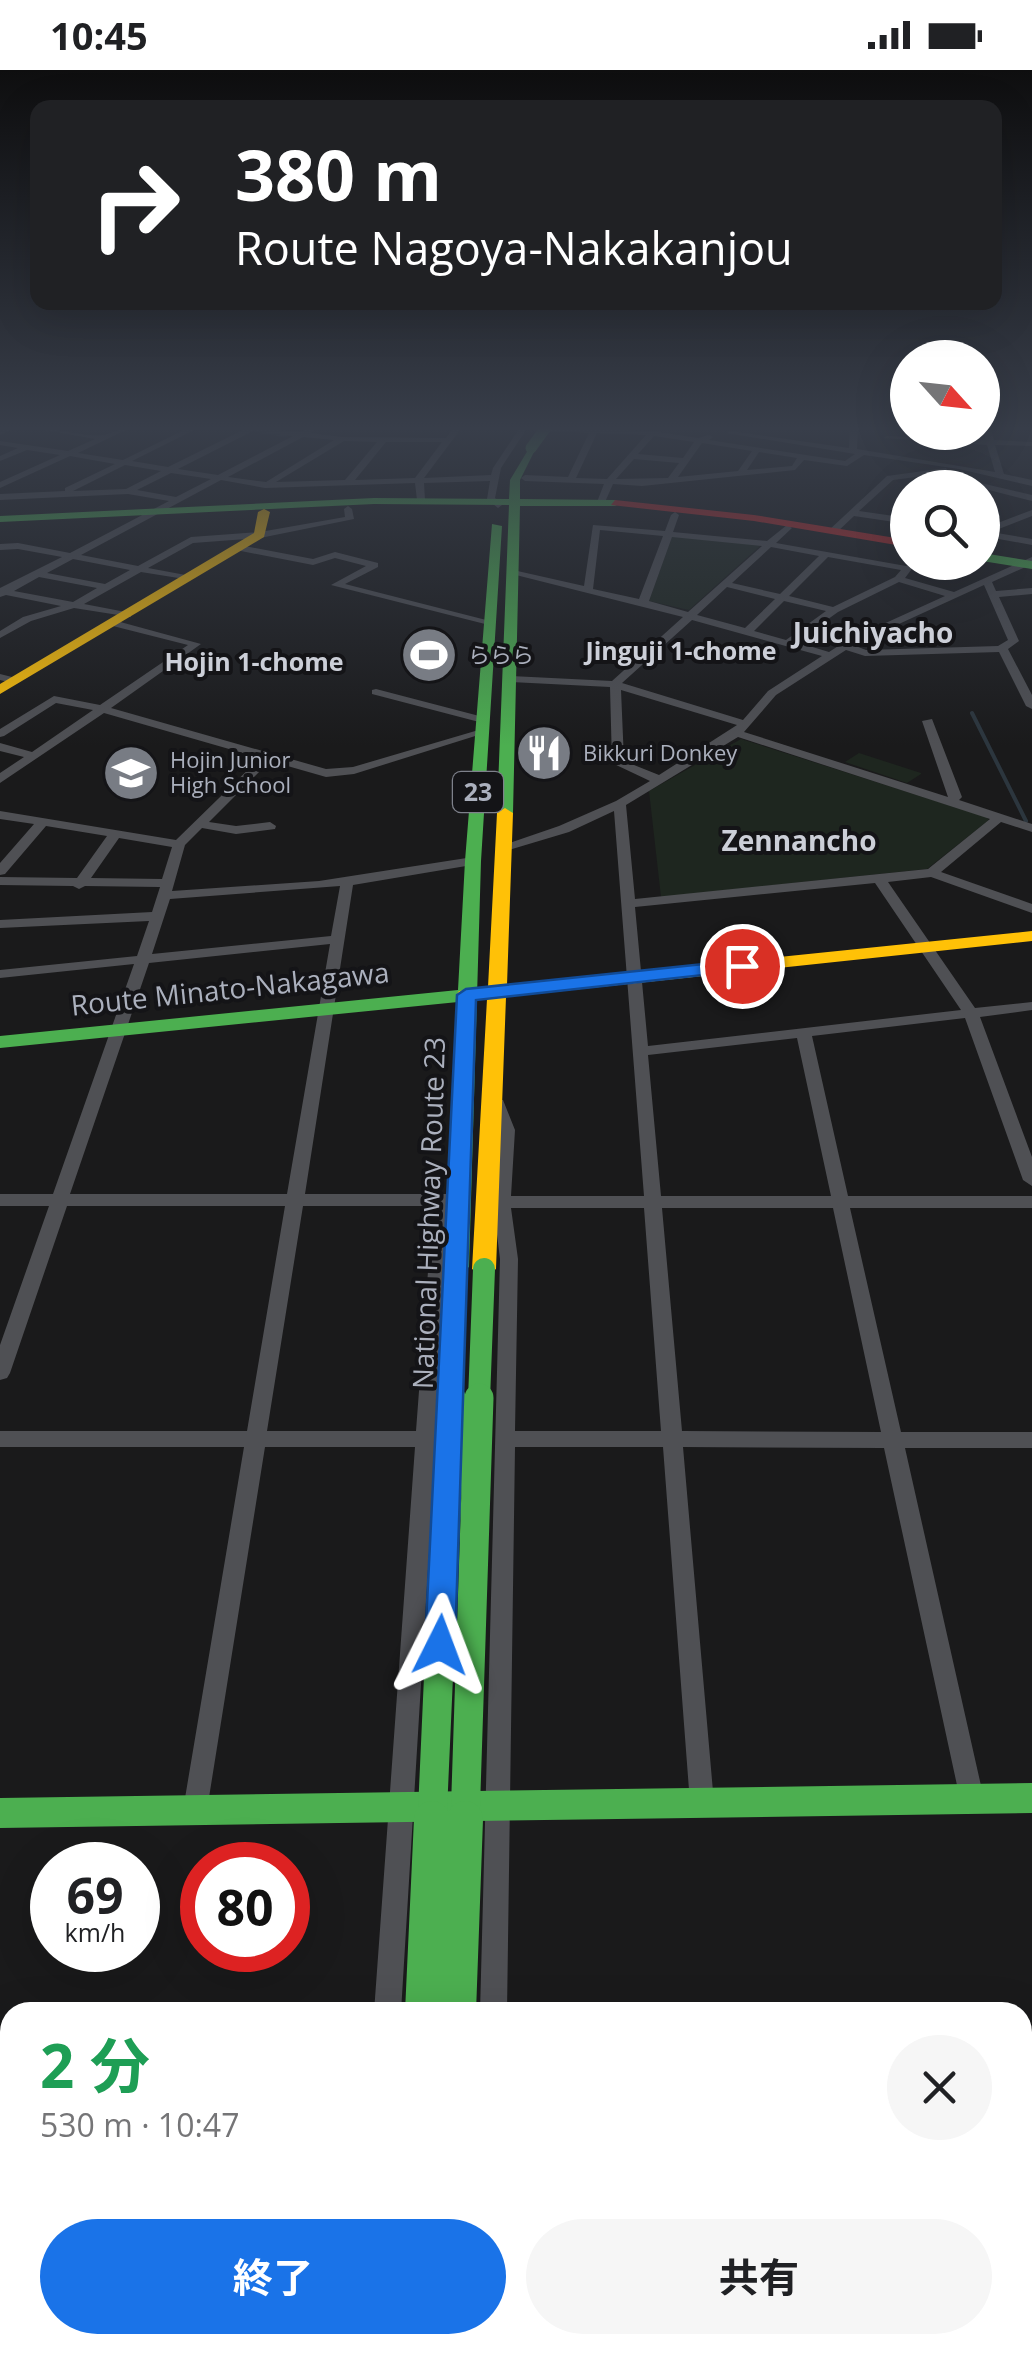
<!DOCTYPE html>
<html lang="ja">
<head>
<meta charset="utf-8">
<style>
  :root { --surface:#fff; --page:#f6f6f6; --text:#202124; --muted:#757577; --accent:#1a73e8 }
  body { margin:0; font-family:"Open Sans","Noto Sans JP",sans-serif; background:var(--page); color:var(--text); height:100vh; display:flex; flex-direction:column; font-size:38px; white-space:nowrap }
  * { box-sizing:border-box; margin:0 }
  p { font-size:32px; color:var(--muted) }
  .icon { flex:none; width:55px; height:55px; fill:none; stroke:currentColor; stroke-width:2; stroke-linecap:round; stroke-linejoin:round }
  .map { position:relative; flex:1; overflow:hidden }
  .side { position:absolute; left:0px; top:1932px; width:1032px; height:352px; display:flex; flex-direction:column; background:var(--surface); border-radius:30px 30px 0 0; box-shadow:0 10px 40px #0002 }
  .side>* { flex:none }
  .banner { position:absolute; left:30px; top:30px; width:972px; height:210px; border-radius:20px; box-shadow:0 10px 40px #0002; background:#202124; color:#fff; overflow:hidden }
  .needle { width:65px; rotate:117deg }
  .tools { position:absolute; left:890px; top:270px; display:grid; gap:20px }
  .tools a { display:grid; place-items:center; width:110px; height:110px; border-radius:50%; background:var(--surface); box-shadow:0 10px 40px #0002; font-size:50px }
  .speed { position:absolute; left:30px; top:1772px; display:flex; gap:20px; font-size:50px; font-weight:700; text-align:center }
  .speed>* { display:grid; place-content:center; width:130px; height:130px; border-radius:50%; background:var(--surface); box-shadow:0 10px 40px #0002; line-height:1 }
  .speed small { font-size:25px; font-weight:400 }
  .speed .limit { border:15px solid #d22; background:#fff; color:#111 }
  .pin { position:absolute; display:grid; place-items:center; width:85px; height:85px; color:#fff; margin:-42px; border:5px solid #fff; border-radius:50%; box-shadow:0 2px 10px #0007 }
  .me { position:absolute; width:110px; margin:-55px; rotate:3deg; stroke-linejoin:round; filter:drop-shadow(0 0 8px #0008) }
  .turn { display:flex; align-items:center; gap:35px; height:210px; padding:0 40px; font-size:45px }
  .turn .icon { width:130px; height:130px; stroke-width:2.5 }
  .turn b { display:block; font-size:70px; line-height:85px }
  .round { display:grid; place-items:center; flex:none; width:105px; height:105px; border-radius:52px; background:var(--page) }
  .head { display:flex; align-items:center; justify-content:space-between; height:170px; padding:0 40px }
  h1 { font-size:60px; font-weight:700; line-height:75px; color:#1e9e55 }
  .button { display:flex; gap:20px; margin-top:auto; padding:20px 40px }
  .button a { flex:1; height:115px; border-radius:60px; background:var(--accent); color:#fff; font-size:40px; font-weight:700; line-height:115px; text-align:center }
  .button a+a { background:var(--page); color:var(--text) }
  .status { display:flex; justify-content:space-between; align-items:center; height:70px; padding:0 50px; background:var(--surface); direction:ltr }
  .status svg { height:28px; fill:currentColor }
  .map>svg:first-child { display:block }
  .green { fill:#1e261f }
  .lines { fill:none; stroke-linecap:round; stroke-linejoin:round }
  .stream-far1 { stroke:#2c363e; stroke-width:2.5 }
  .stream { stroke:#2c363e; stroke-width:4 }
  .street { fill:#4f5054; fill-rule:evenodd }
  .fast { fill:#4caf50; fill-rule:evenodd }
  .slow { fill:#ffc107; fill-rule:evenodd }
  .jam { fill:#c62828; fill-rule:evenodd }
  .rail-casing { stroke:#4f5053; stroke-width:11 }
  .rail { stroke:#141417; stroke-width:8; stroke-dasharray:24; stroke-linecap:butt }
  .fast-bridge-far3 { stroke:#4caf50; stroke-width:11 }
  .fast-bridge-far2 { stroke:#4caf50; stroke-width:22 }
  .fast-bridge-far1 { stroke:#4caf50; stroke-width:29 }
  .fast-bridge { stroke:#4caf50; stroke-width:36 }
  .route { fill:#1a73e8; stroke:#114b97; stroke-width:2.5 }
  .labels { text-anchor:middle; stroke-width:8; stroke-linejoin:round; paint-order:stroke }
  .far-poi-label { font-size:22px; fill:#abb0bd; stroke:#141417; text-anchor:start }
  .far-neighbourhood-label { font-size:25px; font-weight:bold; fill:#cccfd8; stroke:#141417 }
  .shield { fill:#141417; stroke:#7e818b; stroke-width:2.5 }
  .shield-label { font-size:25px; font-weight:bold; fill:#abb0bd }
  .far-quarter-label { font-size:28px; font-weight:bold; fill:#cccfd8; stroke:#141417 }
  .street-label { font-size:28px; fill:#abb0bd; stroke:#141417 }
</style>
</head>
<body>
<div class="status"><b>10:45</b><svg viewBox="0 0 49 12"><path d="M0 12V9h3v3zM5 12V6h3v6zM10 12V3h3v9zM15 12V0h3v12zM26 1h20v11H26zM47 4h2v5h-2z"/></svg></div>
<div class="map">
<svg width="1032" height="2283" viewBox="0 0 1032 2283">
  <rect width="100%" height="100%" fill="#1a1a1b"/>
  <path class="green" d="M673,464L761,475L689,540L649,531Z
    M741,669L986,747L989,750L927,799L661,827L649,721Z
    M859,683L921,703V704L907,713L845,692Z"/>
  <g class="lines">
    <path class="stream-far1" d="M221,356L241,359
      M260,362L286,366"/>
    <path class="stream" d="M972,643L1026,751"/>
    <path class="street" d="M9,356H20L0,365V360Z
      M23,356C45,356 88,368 103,365C115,363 122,356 134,356L78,383L123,390L192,356H202L132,391L168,397L243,360L228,356L300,362L311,356H321L310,363L342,367L446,368L455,356H463L424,408L491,405L493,398L519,359L493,356L652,361L698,368L709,365L713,367L709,370L845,391L855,384L726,363L730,361L849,378L850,356H858L857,379L995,402L987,375L883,368L887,366L986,370L982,356H990L994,370L1032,372V376L995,375L1004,404L1032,410V416L959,399L864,385L847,396L804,390L795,400L642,416L613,414L605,432L601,435L597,432L604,414L525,411L521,408L525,405L568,407L589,363L526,360L501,398L495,428L502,435L498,438L487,429L490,411L424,413L425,430L421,433L417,430L415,413L265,418L221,410L81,485L138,496L191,467L260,462L345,447L344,439L348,436L352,439L354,449L260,468L193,473L148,498L191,506V510L141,502L84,534L131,543V547L74,538L31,551L0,568V561L23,547L61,536L6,525L0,527V518L62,487L18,479L0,480V474L18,473L70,483L169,431L128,424L0,430V424L65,421V418L115,394L70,386L0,418V412L60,385L27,380L0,391V386L18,378L0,375V371L68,381L95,369ZM253,361L293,366L218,405L178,399ZM597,363L646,365L607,409L576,408ZM654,366L694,372L683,388L638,384ZM303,367L334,370L266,412L228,407ZM344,371L377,372L345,410L276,412ZM386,372H442L415,408L355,410ZM702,373L752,381L738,401L678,407ZM759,382L797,388L792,396L747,400ZM634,389L679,393L668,408L616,409ZM125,395L161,401L126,419L73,421ZM171,403L211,409L176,427L137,420ZM73,489L130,500L105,514L47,503ZM39,507L97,518L73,532L14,521Z
      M946,398L949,403L942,404L1032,425V431L931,405L893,410L859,441L908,448V454L854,446L836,463L828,461L887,406Z
      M1032,440V446L991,462L1032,469V475L982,466V459Z
      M675,442L679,445L673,462L767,471L787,455L792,458L776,473L906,496L917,492L905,508L954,522L1032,487V494L992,512L996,521L1032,518V524L999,527L1019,571L1008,579L1032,625V639L1026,636L999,582L865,586L846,580L776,625L744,662L948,727L922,651L932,649L962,727L959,730L1032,754V762L1001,752L941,802L1032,834V843L931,807L888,812L975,938L1032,932V940L980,947L1032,1087V1116L1023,1110L965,948L812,966L848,1126H1032V1138H850L901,1362H1032V1378H905L984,1729L981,1737L972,1741L963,1737L960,1729L884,1378L683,1377L714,1733L711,1741L702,1745L693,1741L690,1733L663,1377H515L507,1942H480L500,1189L493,1132L499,1060L489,1034L491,1030H503L515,1060L511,1126H644L614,741L569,762L502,782L495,778L559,756L616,731L650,711L612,693L610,617L511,612L506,609L511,606L612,611L683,547L508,503L513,500L584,516L593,455L665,461L671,445ZM600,460L663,466L639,529L593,519ZM672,467L762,476L688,542L649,531ZM771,477L819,486L780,524L732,513ZM828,487L901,500L895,507L833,537L789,526ZM899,512L945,526L846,571L829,582L796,572L838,542ZM984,515L1008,570L998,576L866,580L853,575ZM727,517L775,529L745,558L697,545ZM784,531L826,541L786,570L754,561ZM692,550L822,586L768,621L743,650L622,613ZM621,620L737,655L659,705L624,691ZM738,667L990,749L928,799L635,829L626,735ZM875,813L961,940L648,976L635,837ZM797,968L831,1126H661L648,985ZM511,1138H644L661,1361H515L518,1189ZM662,1138H833L881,1362L682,1361Z
      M239,475L313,489L335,482L378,493V497L345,514L494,552L489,555L331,515L366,496L335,488L313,495L236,480V476Z
      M113,550L201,574L111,638L326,699L353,697L482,659L488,662L354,704L326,707L270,691L209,752L236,756L270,752L276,756L275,759L236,764L202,758L185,775L172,821L319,811L473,787L480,791L478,794L353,815L305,1124H447L456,1130L447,1188L401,1942H374L415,1377H265L207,1740L204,1748L195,1752L186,1748L183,1740L244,1377H0V1361H247L285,1136H67L10,1303L7,1308L0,1310V1275L49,1136H0V1124H53L134,894L0,908V900L137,886L149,851L0,858V850L152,842L160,817L85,816L79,819L73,816L0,815V807L77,808L107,766L46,756L5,804L0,805V793L34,754L0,749V741L176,770L260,688L104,643L0,713V703L24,687L0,681V673L32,682L93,640L56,633L4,666L0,667V659L54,626L100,635L188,575L109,555L108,553ZM119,768L172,777L162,809L91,808ZM340,816L331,866L152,884L170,829ZM330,874L287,1124H70L149,893ZM303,1136H437L429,1188L416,1361H267Z
      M0,604L20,609L21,611L16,614L0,610Z
      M376,619L487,648L489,650L483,653L372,624V620Z
      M0,1973L10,1977V2007L0,2003Z
      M0,2123L10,2127V2161L0,2157Z
      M73,2275H105L104,2283H72Z
      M146,2275H183L187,2283H150Z
      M470,2275H502V2283H470Z"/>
    <path class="fast" d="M531,375L536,378L520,410V429L615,430L621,433L615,436H520L513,743L505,748L497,743L509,435L374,434L0,452V446L374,428L509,429L510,410Z
      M492,454L502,456L481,791L469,1197L457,1205L445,1197L458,932L0,978V966L458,920L465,791Z
      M982,483L1032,491V499L982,491Z
      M1032,1713V1743L0,1758V1728Z
      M385,2275H425L424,2283H384Z
      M426,2275H466L465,2283H425Z"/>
    <path class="slow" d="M264,439L270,442L264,467L0,624V614L254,463L258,442Z
      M505,738L513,743L507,915L1032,861V871L506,927L496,1199L484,1207L472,1199L487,929L466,931L456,925L459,921L488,917L497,743Z"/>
    <path class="jam" d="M615,430L754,445L908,470V477L754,451L611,435Z"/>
    <g class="rail-casing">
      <path id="rail" d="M0,2052L10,2058
        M0,2080L10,2086
        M250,2275L259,2283
        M287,2275L296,2283"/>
    </g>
    <use href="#rail" class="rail"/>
    <path class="fast-bridge-far3" d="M531,378L547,356"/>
    <path class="fast-bridge-far2" d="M451,1330L457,1197
      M479,1330L484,1199"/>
    <path class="fast-bridge-far1" d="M432,1752L451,1328
      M465,1752L479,1328"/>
    <path class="fast-bridge" d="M423,1942L432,1749
      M458,1942L465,1749"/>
  </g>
  <linearGradient id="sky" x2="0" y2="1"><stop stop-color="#0e0e0f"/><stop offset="0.53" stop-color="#383e4a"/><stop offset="1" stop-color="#383e4a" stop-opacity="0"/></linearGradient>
  <rect width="1032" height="676" fill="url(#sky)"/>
  <path class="route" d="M742,890L749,892V900L476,930L455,1575L451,1584L440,1588L429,1584L425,1575L457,925L466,919Z"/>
  <defs>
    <g id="stadium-disc" transform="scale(2.875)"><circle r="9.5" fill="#787c84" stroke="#141417"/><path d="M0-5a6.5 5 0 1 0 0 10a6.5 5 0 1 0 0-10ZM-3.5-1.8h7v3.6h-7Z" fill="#fff"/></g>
    <g id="restaurant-disc" transform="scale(2.875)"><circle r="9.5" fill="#787c84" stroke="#141417"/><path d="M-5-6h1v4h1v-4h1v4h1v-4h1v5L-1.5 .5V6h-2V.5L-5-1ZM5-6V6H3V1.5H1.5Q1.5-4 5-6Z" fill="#fff"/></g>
    <g id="school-disc" transform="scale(2.875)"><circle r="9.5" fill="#787c84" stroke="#141417"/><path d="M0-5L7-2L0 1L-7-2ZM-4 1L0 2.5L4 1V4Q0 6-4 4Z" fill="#fff"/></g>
  </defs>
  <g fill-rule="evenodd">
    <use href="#stadium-disc" x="429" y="585"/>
    <use href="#restaurant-disc" x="544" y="683"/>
    <use href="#school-disc" x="131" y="703"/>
  </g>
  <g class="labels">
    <g class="far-poi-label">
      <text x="468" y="593">ららら</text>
      <text x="583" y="691">Bikkuri Donkey</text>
      <text x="170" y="698">Hojin Junior<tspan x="170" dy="25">High School</tspan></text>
    </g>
    <g class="far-neighbourhood-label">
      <text x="681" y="590">Jinguji 1-chome</text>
      <text x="254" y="601">Hojin 1-chome</text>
    </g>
    <rect class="shield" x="453" y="702" width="50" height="40" rx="8"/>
    <g class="shield-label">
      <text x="478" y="731">23</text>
    </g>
    <g class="far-quarter-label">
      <text x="873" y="573">Juichiyacho</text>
      <text x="799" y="781">Zennancho</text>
    </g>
    <g class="street-label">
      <text transform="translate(230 919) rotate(-6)" y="10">Route Minato-Nakagawa</text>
      <text transform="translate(429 1143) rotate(-88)" y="10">National Highway Route 23</text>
    </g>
  </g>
</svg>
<div class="tools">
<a><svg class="needle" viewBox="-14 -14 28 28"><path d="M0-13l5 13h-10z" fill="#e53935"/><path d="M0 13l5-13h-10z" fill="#757577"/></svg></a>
<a><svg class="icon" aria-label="search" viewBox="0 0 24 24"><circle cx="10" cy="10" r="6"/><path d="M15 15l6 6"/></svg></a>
</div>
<div class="speed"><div>69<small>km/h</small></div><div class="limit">80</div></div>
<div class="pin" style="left:742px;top:896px;background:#d93025"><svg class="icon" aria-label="arrive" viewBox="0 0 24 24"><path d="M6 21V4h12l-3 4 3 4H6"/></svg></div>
<svg class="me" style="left:440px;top:1575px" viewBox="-20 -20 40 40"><path d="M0-17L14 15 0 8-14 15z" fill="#1a73e8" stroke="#fff" stroke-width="4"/></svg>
<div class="banner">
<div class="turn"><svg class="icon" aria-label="right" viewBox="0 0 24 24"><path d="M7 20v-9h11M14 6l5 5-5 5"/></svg><div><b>380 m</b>Route Nagoya-Nakakanjou</div></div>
</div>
<section class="side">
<div class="head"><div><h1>2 分</h1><p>530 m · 10:47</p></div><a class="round"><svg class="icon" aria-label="close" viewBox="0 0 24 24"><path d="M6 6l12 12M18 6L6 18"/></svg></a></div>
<div class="button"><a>終了</a><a>共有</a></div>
</section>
</div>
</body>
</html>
